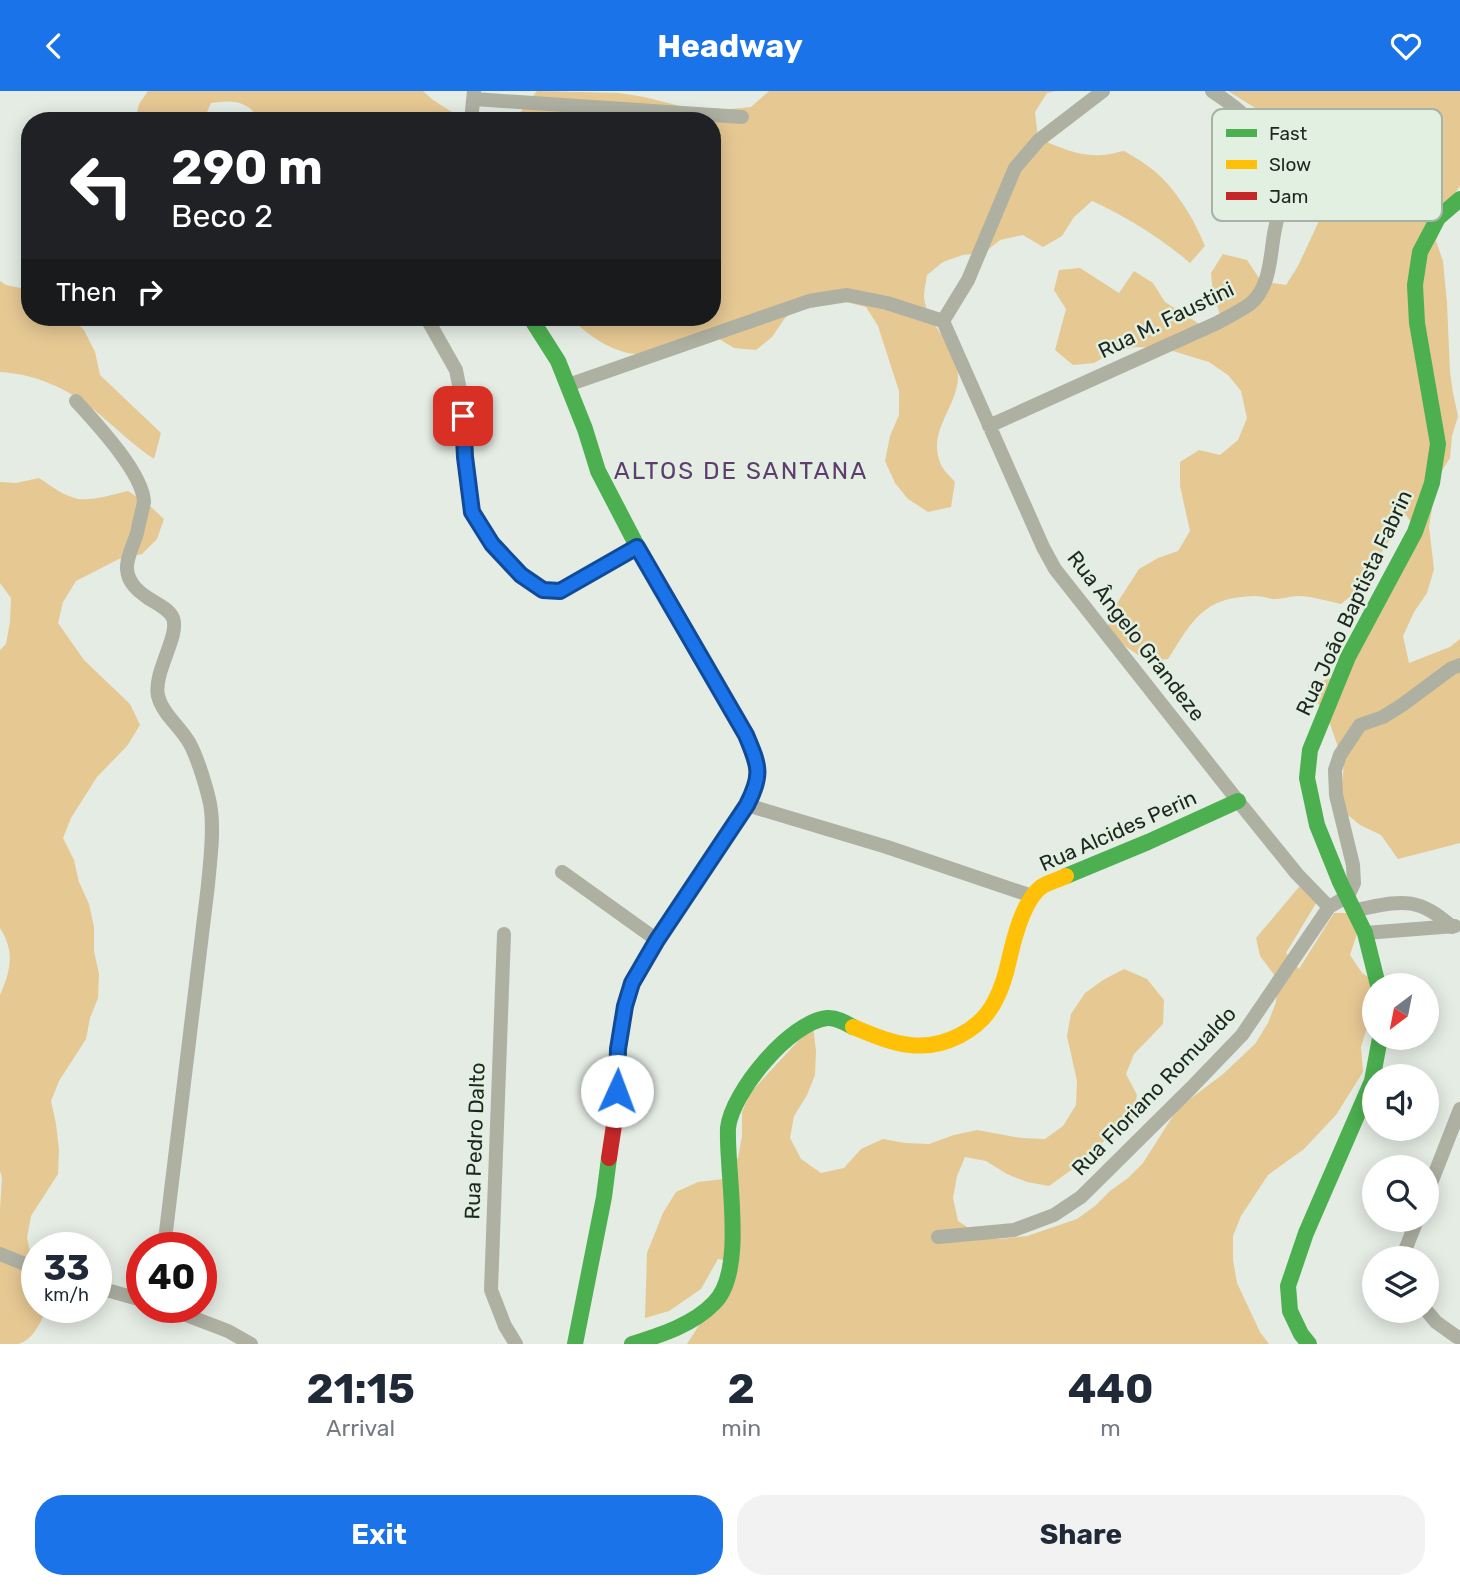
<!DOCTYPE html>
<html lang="en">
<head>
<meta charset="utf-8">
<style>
  :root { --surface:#fff; --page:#f2f2f3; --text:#1f2937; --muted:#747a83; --accent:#1a73e8 }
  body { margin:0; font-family:Rubik,sans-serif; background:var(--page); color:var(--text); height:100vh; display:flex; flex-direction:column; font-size:26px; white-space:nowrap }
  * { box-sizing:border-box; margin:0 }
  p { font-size:23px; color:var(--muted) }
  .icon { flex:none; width:38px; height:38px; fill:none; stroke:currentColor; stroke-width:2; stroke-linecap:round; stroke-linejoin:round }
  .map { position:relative; height:1253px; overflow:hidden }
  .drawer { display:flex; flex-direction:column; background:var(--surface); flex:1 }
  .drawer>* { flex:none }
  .hud { position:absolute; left:21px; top:21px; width:700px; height:214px; border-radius:28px; box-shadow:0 4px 18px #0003; background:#202124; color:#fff; overflow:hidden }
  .needle { width:46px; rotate:212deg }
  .fabs { position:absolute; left:1362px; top:882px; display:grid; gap:14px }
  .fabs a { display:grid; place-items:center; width:77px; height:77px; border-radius:50%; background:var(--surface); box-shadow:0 4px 18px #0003; font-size:35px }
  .speed { position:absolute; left:21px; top:1141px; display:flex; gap:14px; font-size:35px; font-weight:700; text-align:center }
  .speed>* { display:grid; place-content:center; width:91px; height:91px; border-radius:50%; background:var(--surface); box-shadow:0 4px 18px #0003; line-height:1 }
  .speed small { font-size:18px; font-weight:400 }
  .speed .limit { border:10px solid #d22; background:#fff; color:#111 }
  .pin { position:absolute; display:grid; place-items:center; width:60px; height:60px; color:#fff; margin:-30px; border-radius:14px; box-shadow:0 4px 10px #0006 }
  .me { position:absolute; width:77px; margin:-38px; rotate:2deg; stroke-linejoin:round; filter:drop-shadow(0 0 5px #0008) }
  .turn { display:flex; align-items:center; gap:24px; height:147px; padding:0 35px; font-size:32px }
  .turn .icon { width:91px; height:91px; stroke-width:2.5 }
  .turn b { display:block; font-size:49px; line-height:60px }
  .then { display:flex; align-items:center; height:66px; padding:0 35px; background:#0003; gap:14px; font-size:26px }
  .eta { display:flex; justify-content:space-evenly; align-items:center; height:119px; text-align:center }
  .eta b { font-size:42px; font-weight:700; line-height:49px }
  .action { display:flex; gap:14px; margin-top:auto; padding:14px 35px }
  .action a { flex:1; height:80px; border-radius:28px; background:var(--accent); color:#fff; font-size:28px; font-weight:700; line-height:80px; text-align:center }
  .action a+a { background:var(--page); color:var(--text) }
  header { display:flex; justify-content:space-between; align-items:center; height:91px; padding:0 35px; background:var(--accent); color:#fff; font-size:32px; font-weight:700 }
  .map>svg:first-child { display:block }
  .forest { fill:#e6c893 }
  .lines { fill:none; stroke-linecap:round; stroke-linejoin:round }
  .street { stroke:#aeb0a2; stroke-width:14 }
  .fast { stroke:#4caf50; stroke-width:16 }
  .slow { stroke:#ffc107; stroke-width:16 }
  .jam { stroke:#c62828; stroke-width:16 }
  .route-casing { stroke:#114b97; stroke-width:18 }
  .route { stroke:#1a73e8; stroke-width:12 }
  .labels { text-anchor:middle; stroke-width:5; stroke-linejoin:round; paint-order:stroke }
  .street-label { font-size:21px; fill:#1f251f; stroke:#e1f0e0 }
  .quarter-label { font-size:24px; letter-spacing:2px; fill:#623b73; stroke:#e1f0e0 }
  .key { fill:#e1f0e0; stroke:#a7b3a6; stroke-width:2 }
  .key-label { font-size:19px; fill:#1f251f }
</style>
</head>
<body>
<header><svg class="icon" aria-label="back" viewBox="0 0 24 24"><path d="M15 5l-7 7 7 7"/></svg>Headway<svg class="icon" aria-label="heart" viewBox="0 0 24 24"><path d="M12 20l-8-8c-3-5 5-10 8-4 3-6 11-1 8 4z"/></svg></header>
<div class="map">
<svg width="1460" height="1253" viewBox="0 0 1460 1253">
  <rect width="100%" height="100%" fill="#e4ece4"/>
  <path class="forest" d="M148,0H423L433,9L466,30H261C247,9 234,9 211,12L203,30H135L139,13Z
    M537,0L619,2L644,6L684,16L730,18L751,16L769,0H1057L1047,2L1035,21L1038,47C1058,56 1080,66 1102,64C1110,64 1117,61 1124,60C1138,68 1153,77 1164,89C1182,108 1195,131 1205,155L1190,172C1161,147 1127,126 1092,110L1074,126L1062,145L1043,156L1023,144L1000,149L984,162L963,164L943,171L927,184C926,191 924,199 924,206C927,236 958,253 958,285C958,317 926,339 941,374C944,380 951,386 955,391L951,416L928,421L908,408L895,392L885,370L890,345L899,324V300L878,235L866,216L846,211L801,214L785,227L772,246L756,259L734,257L711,243C692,249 673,258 653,262C622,269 590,247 570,226H712V30H492L518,24Z
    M1228,0H1460V95L1453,105L1436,150L1443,170L1447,212L1450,281L1453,302L1458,325L1452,345L1450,367L1437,387L1429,436L1434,478L1427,502L1414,521L1403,545L1409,572L1450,556L1460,548V752L1398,768L1381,744L1360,734L1342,719V695L1344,673L1330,633L1308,595L1348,581L1414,435L1402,419L1396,439L1357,500L1341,513C1327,510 1312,505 1298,505C1291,505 1283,508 1276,508C1269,508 1262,505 1255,505C1203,506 1193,529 1168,568L1147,570L1125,555L1107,540L1112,520L1139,478L1158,467L1178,460L1190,440L1180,395V371L1199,359L1220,364L1238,349L1247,327L1241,300L1228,284L1209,271L1163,257L1136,256L1113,261L1094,272L1073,274L1055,259L1066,218L1054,199L1059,179L1080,177L1119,202L1134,180L1153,192L1165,211L1204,236L1220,223L1213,203L1211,182L1223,163L1247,169L1261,190L1286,194L1298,175L1318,132L1320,110L1306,70L1277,36L1260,20Z
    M0,190L6,194L30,199V226H70L84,239L95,261L100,284L161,342L154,368C133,354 118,339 99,323C71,299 37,283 0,281Z
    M39,387C51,395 64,405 78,408C92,410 115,403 128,400L149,414L164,428L157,448L142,463L119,468L76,490L63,511L58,532L84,569L130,613L140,634L127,655L97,686L71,727L63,747L74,769L79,791L89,813L94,836V860L99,883L98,907L90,927L86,948L59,990L51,1010L56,1033L59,1059L58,1083L31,1125L27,1147L32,1170L37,1179V1216H47C42,1229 33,1250 18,1253C13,1253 6,1253 0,1253V1118L2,1087L0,1080V904C11,879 15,861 0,837V559L6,553L10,531L11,507L0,492V391L16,392Z
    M1299,796L1321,804L1286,862L1299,878L1334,822H1355L1357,843L1350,864L1362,882L1380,893L1374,894V923L1367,936L1361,956L1363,981L1336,1024L1304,1058L1268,1084L1241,1125L1233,1145V1169L1237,1192L1260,1241L1269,1253H687L739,1172L718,1168L701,1198L669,1220L645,1227L647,1162L663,1122L676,1101L698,1091L724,1088L738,1067L742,1045V1021L750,1002L813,934L816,960L815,984L807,1004L794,1025L790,1047L801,1068L821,1082L844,1077L861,1058L883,1048L905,1052L929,1053L954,1044L977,1039L1021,1047L1045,1048L1063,1035L1076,1014L1077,990L1067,945L1071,923L1085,902L1103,889L1124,878L1147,888L1164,909L1163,933L1134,963L1126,983L1137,1004L1133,1026L1115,1039L1085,1069L1049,1095L1027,1091L1007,1083L986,1070L965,1066L957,1085L953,1107L958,1130L979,1144L1000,1148L1027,1145L1077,1128L1095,1115L1110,1100L1128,1087L1143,1072L1178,1017L1222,984L1255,953L1268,932L1276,911L1278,889L1260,865L1256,847Z"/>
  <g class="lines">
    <path class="street" d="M474,8L742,26
      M471,30L474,0
      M426,226L456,279L461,304L465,366L472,421L492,453L521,484L543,499L560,500L637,455
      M943,230L1043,456L1055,478L1238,710L1297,783L1329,816
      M943,230L968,189L1015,77L1039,49L1103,0
      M568,294L809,210L847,204L887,212L943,230
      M76,310C96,332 143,382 144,411C142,421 139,432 137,442C134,453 126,467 127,478C128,492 138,500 148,507C156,512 169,518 173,527C180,545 153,581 158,605C163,624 181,636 190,653C198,668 209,703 211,719C214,744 210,770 208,794L164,1157
      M989,335L1217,232C1228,226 1240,220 1250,213C1270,197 1270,167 1274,143C1277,127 1283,106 1282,90C1280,50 1243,20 1212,0
      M747,714L887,756L1032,805
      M562,781L657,849
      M1355,819C1399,811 1416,803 1452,836
      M1365,842L1455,835
      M504,843L491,1199L505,1235L516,1253
      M1426,1105L1460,1018
      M938,1146L1014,1139L1054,1124L1081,1106L1191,997L1242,944L1329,816L1348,805L1354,792L1353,774L1336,704L1335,679L1340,664L1360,634L1383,626L1402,614L1452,577L1460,574
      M0,1163L37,1178
      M1402,1167L1417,1129
      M96,1196L142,1209
      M165,1216L228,1240L251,1253
      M1426,1219L1436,1231L1457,1246H1460"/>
    <path class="fast" d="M530,226L558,270L585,338L598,380L637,455L746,644L756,671L757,687L755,695L747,714L694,794
      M1066,785L1148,751L1238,710
      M1378,894L1365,842L1340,791L1317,734L1307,687L1310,659L1348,566L1415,441L1432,392L1438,353L1417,232L1415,194L1420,161L1438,127L1460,108
      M575,1253L604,1106L609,1067
      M632,1253C660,1244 693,1234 714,1212C747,1180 726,1082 728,1037C732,1001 790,931 827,927C836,926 846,932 853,936
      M1309,1253L1301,1243L1290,1220L1288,1195L1306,1142L1372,990L1380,947"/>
    <path class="slow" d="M853,936C871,943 890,952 910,954C943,958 980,940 995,910C1002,897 1006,883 1009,869C1014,847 1023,810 1041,796C1048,791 1058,789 1066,785"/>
    <path class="jam" d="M609,1067L616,1021L618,958L625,915L632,892L657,849L694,794"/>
  </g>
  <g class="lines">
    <g class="route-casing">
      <path id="route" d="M463,325L465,366L472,421L492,453L521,484L543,499L560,500L637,456L746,644C759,675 763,683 747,714L657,849L632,892L625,915L618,958L617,1000"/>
    </g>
    <use href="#route" class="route"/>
  </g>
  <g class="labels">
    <g class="street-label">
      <text transform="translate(1166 229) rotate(-26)" y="7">Rua M. Faustini</text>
      <text transform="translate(1354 512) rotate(-65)" y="7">Rua João Baptista Fabrin</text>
      <text transform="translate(1136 545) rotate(52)" y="7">Rua Ângelo Grandeze</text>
      <text transform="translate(1118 740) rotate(-24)" y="7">Rua Alcides Perin</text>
      <text transform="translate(1154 1000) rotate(-46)" y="7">Rua Floriano Romualdo</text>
      <text transform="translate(475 1050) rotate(-88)" y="7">Rua Pedro Dalto</text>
    </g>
    <g class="quarter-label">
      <text x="741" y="388">ALTOS DE SANTANA</text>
    </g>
  </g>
  <rect x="1212" y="18" width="230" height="112" rx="10" class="key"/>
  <rect x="1226" y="38" width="31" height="8" fill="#4caf50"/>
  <rect x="1226" y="69" width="31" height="9" fill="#ffc107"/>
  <rect x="1226" y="101" width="31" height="8" fill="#c62828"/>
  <g class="key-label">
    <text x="1269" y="49">Fast</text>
    <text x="1269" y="80">Slow</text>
    <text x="1269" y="112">Jam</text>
  </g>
</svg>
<div class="fabs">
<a><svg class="needle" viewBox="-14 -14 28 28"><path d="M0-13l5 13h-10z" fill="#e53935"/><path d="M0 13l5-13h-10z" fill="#747a83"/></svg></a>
<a><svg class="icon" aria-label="sound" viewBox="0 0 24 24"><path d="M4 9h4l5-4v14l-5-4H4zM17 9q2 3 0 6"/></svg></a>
<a><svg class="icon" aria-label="search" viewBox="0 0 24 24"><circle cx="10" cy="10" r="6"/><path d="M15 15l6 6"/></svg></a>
<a><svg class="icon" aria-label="layers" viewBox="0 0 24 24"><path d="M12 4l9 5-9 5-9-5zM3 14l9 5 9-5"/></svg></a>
</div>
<div class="speed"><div>33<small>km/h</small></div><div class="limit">40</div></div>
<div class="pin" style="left:463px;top:325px;background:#d93025"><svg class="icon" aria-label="arrive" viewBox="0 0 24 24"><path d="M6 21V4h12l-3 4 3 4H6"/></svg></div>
<svg class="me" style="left:617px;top:1000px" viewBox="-20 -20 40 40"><circle r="19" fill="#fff"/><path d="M0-13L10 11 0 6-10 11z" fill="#1a73e8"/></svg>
<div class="hud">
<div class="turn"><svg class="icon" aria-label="left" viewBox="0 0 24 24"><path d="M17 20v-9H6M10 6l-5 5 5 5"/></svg><div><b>290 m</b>Beco 2</div></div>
<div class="then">Then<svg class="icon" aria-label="right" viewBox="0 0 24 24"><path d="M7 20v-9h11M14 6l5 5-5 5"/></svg></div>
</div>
</div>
<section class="drawer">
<div class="eta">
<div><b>21:15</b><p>Arrival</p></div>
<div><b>2</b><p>min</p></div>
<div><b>440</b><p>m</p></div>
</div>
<div class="action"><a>Exit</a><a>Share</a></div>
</section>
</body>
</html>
